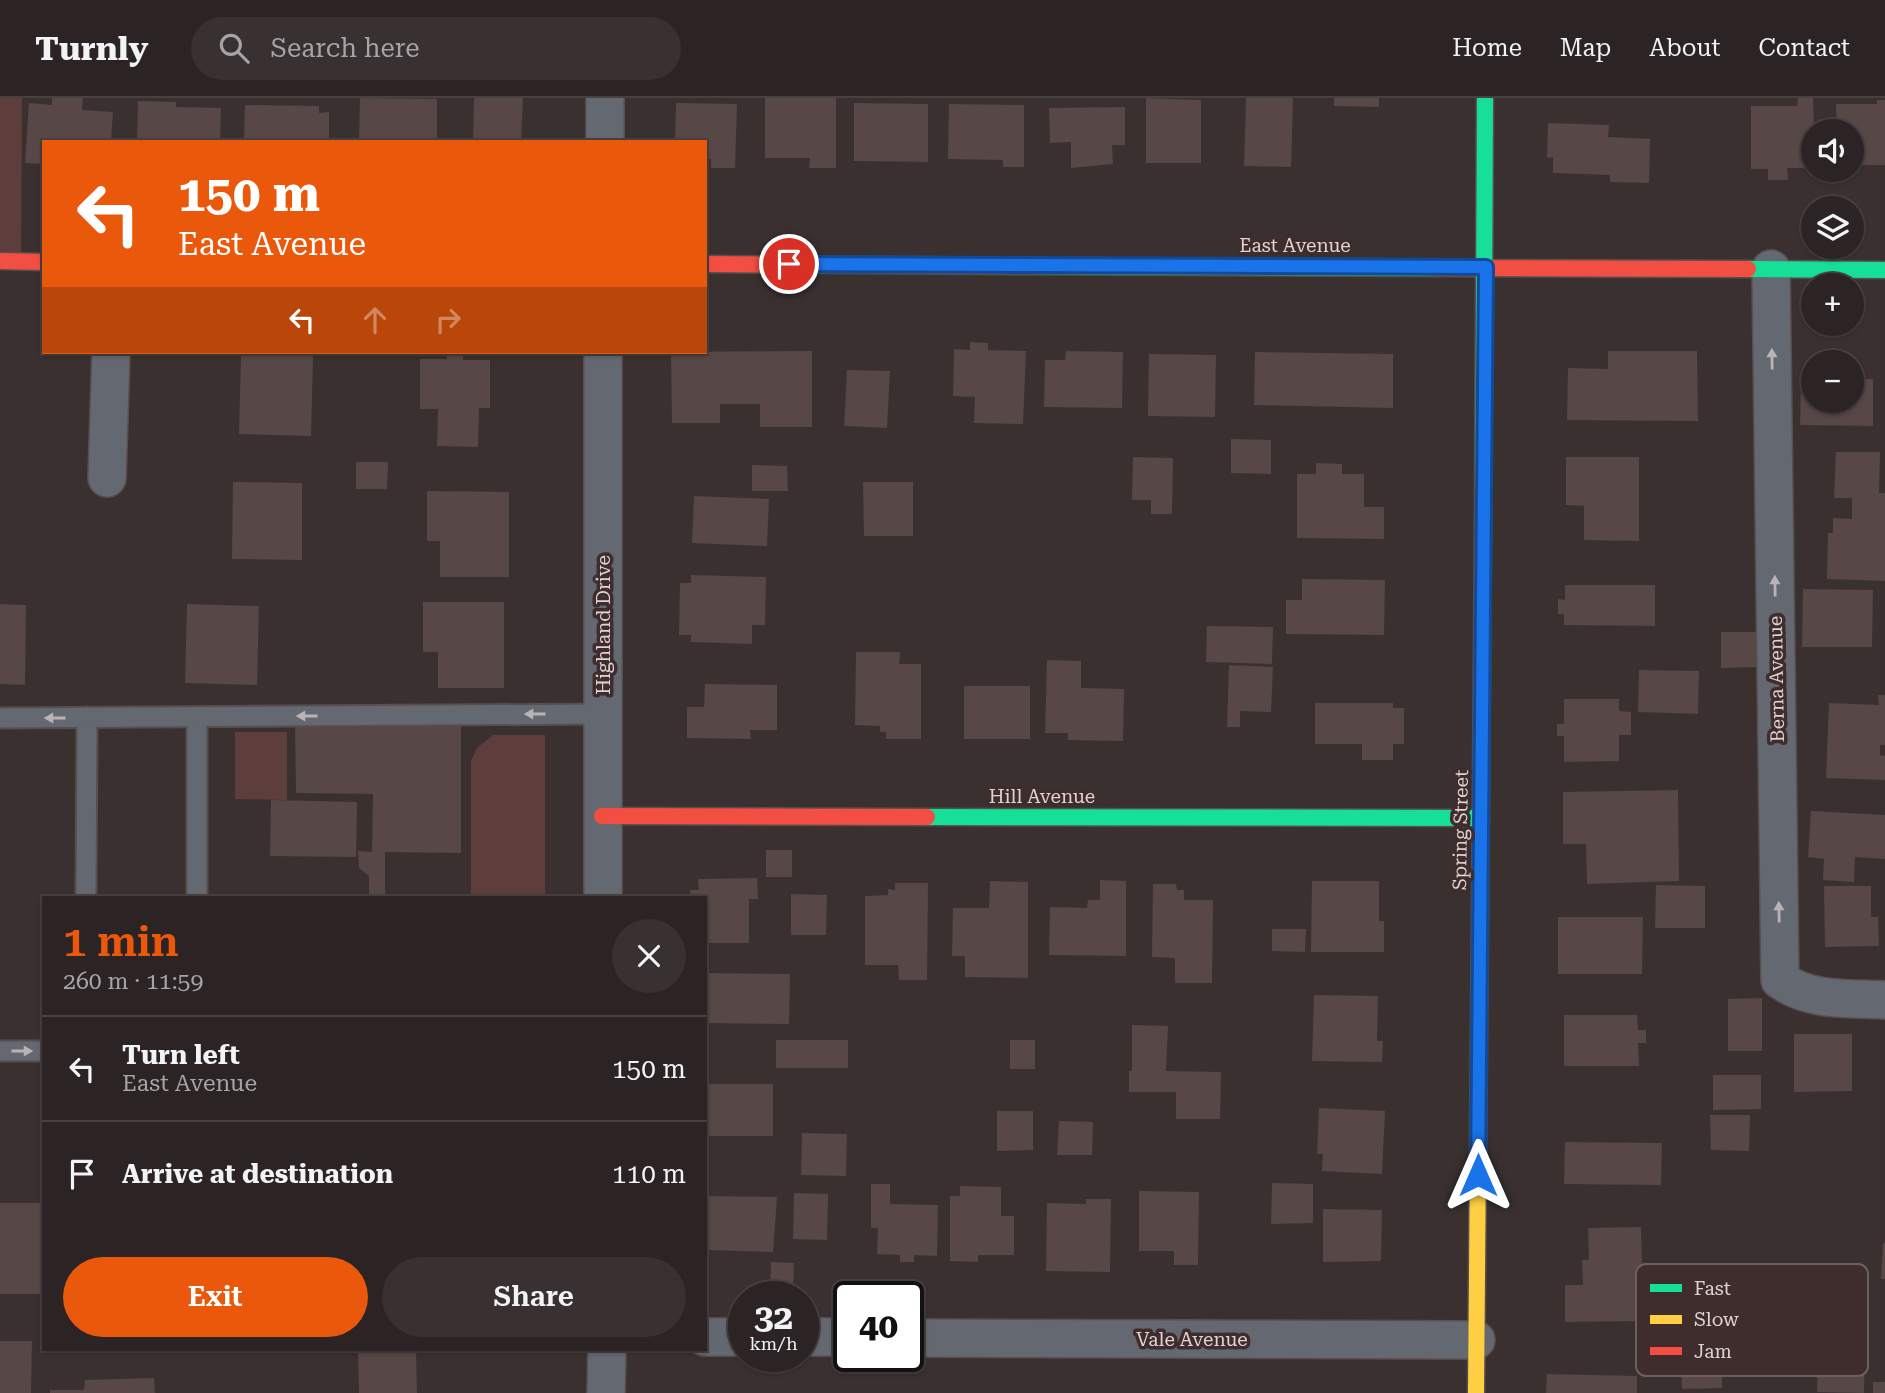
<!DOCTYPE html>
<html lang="en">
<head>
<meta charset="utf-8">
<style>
  :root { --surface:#2c2424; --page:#383031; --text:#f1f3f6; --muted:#a6a4a6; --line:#484141; --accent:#ea580c }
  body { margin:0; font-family:"Roboto Serif",serif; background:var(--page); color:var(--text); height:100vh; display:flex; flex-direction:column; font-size:26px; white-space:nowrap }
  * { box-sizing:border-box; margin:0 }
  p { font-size:23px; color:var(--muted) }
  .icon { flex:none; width:38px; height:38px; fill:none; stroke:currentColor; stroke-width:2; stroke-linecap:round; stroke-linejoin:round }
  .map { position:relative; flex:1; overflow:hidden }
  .panel { position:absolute; left:42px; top:798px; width:665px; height:455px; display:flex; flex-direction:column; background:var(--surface); border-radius:0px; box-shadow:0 2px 5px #0004,0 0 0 2px var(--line) }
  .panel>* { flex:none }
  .hud { position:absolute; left:42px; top:42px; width:665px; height:214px; border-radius:0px; box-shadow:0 2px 5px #0004,0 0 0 2px var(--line); background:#ea580c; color:#fff; overflow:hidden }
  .fabs { position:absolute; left:1801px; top:21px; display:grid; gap:14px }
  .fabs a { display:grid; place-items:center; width:63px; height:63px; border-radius:50%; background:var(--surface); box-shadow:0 2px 5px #0004,0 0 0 2px var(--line); font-size:35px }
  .speed { position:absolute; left:728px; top:1183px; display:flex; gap:14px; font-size:35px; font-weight:700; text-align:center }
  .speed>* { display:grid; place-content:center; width:91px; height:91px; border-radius:50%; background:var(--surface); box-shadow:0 2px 5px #0004,0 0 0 2px var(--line); line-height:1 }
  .speed small { font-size:18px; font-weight:400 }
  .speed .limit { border:4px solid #111; border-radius:10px; background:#fff; color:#111 }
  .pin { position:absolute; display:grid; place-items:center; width:60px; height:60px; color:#fff; margin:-30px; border:4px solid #fff; border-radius:50%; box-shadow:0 2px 7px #0007 }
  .me { position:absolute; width:77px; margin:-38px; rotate:0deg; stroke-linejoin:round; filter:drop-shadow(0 0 5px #0008) }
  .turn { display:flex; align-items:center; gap:24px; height:147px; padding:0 21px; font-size:32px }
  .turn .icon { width:91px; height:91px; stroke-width:2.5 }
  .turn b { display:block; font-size:49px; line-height:60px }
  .lanes { display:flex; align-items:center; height:66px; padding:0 21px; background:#0003; justify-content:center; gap:35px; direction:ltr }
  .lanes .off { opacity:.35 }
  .round { display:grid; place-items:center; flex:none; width:74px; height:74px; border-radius:37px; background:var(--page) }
  .summary { display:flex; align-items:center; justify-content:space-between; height:119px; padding:0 21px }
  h1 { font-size:42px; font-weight:600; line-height:52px; color:var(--accent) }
  .primary-button { display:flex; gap:14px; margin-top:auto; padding:14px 21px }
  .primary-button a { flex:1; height:80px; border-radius:42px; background:var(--accent); color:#fff; font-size:28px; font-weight:600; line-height:80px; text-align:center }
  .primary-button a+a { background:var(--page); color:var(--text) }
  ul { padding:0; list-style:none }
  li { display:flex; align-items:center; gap:21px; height:105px; padding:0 21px; border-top:2px solid var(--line) }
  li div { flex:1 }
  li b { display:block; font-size:26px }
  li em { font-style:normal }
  header { display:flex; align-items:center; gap:42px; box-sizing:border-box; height:98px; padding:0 35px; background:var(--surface); border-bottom:2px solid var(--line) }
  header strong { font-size:33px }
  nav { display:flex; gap:38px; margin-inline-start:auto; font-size:24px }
  .search { width:490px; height:63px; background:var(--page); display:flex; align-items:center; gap:18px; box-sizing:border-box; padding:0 24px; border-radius:38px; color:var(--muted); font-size:26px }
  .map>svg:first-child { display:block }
  .green { fill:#5e3d3d }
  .building { fill:#574747 }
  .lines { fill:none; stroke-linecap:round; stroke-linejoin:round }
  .lane-casing { stroke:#574e4e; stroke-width:23 }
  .street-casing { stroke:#574e4e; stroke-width:40 }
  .fast-casing { stroke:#574e4e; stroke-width:19 }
  .slow-casing { stroke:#574e4e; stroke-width:19 }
  .jam-casing { stroke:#574e4e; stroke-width:19 }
  .lane { stroke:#646971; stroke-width:19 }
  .street { stroke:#646971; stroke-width:37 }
  .fast { stroke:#16e098; stroke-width:16 }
  .slow { stroke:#ffcf43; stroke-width:16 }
  .jam { stroke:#f24e42; stroke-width:16 }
  .oneway { fill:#bab3b6 }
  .route-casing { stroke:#114b97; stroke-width:18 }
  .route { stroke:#1a73e8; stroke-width:12 }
  .labels { text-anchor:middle; stroke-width:7; stroke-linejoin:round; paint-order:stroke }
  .street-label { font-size:19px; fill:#dfd3d3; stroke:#3e2d2c }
  .key { fill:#3e2d2c; stroke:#6e5f5e; stroke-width:2 }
  .key-label { font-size:19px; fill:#dfd3d3 }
</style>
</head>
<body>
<header>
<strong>Turnly</strong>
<div class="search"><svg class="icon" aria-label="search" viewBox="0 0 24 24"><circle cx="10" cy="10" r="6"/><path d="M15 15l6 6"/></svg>Search here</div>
<nav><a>Home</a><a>Map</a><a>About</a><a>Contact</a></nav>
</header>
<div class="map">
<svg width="1885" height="1295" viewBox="0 0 1885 1295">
  <rect width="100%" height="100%" fill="#3a3030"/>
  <path class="green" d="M0,0H22L21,164L0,163Z
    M235,634H287V702L235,701Z
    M493,637H545V800L471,799V663L477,650Z"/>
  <path class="building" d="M52,0H83L82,12L113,14L111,44H44V66L25,65L29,5L52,7Z
    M360,0L437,1V44H359Z
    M474,0H523L521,43L473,44Z
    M765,0H836V70H809L810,60H765Z
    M1146,0L1201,2V65H1146Z
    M1246,0H1293L1291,69L1244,68Z
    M1334,0H1379V9L1334,8Z
    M1798,0H1813L1814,33L1813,35L1807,36L1806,70H1787L1788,82H1768V71H1751V8H1797Z
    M1877,2H1885V67H1852V33H1837L1836,6H1877Z
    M138,3L176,4V9L221,10L220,44H137Z
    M676,5L737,6L735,70H711V61H705V44H675Z
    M854,5L928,6V64L854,63Z
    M949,6L1024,7V69H1003V62L948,61Z
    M245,7L319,8V15L329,14V44H244Z
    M1125,9V47H1112L1113,66L1071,70V44L1050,45L1049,10Z
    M1548,25L1609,27L1608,39L1650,41L1649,85L1610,84V77L1553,75V59L1547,60Z
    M970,244L988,245V252L1026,253L1023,326L974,325L975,299L953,298L954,251L970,252Z
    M812,253V329H760V306H720V325H672L671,254Z
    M1066,253L1123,254L1122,310L1044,309L1045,262H1065Z
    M1608,253H1697L1698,323L1567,322L1568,270L1608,271Z
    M1255,254L1393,256V310L1254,307Z
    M447,255H463V262H490V310H479L478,349L437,348L438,311H420V261H447Z
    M1149,256L1216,257L1215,319L1148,318Z
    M241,257L313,258L311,338L239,336Z
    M847,272L890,273L887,330L844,328Z
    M1801,280H1813V303H1852V281H1873V328L1800,327Z
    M1231,341L1271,342V376L1231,375Z
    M1836,354H1880L1879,395H1885V483L1827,481L1828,435H1833V420L1852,421V400H1834Z
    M1133,359L1173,360L1172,416H1151V402H1132Z
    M1566,359H1639V443L1584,442V408L1566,407Z
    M356,364H388L387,391H356Z
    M1316,365L1342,366V376H1364V409H1384V441L1297,440V376H1316Z
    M752,367L787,368L788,393H752Z
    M233,384L302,385V462L232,461Z
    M863,384H913V438H864Z
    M427,393L509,394V479H440V443H427Z
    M694,398L769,401L767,448L692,445Z
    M691,477L766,479L765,527H752V546L691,544V537H679L680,485H691Z
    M1302,481L1385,482L1384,537L1286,536V502H1302Z
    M1565,487H1655V528L1564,527V516H1558V501L1565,502Z
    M1803,491L1873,492L1872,549H1802Z
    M423,504H504V590H438V554H423Z
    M0,506L26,507L25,587L0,586Z
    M187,506L259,508L257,587L185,585Z
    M1207,528L1273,529L1272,566L1206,564Z
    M1721,534H1760L1759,569L1721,570Z
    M856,554H900L899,566H921V641H886V634H880V628L855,627Z
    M1047,562L1081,563V590L1124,591L1123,643L1068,642V635H1045Z
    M1229,567L1273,569L1271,614L1240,613V629H1227Z
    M1639,572L1699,573L1698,616L1638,614Z
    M705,586L777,587V632H750L751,641L687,640V609H704Z
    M964,588H1030V641H964Z
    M1878,597H1885V647H1880V657L1885,658V682L1826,680L1829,605L1879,607Z
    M1564,601H1619V613L1631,614V637H1619V663L1564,664V638H1557V626H1564Z
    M1315,605H1393V610H1404V646H1393V662H1362V646H1315Z
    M295,626L461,627V755L385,754V800H369V778L359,770L358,753L372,754L373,696L296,695Z
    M1678,692L1679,783L1587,786L1586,746H1563V694Z
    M271,702L357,704L356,759L270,758Z
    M1811,713L1885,717V761L1855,759L1854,784L1823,782L1824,761L1808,759Z
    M766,752H792V779H766Z
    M757,780L758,801H749V845H705V800H691L690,792H699L698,781Z
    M1100,782L1126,783V858L1049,857L1050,809L1087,810L1088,802H1100Z
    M990,783L1028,784V880L965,879V858H952L953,810H989Z
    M1312,783H1379V823H1384V854H1311Z
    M895,785H928L927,882H899L898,867H865V798L888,797V791L895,792Z
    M1153,786H1176L1177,792H1184V802H1213L1212,885H1175V860L1152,859Z
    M1656,787L1705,788V830H1655Z
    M1824,788H1871V819H1878L1879,848L1825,849Z
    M791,796L827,797L826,837H791Z
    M1558,819H1643L1642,876H1558Z
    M1272,831H1306L1305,854L1272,853Z
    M705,875L790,876L789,926L705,925Z
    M1314,897L1378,898L1377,943H1383L1382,964L1312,963Z
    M1762,900V953H1728V901Z
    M1564,917H1637L1638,932H1646V945H1638L1639,968H1564Z
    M1132,927L1168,928L1166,973L1221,974L1220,1021H1176V994H1129V973H1132Z
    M1794,936H1852V993L1794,994Z
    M776,942H848V970H776Z
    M1010,942H1035V971H1010Z
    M1713,977H1761V1011L1713,1012Z
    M705,986H773V1038H705Z
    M1319,1010L1385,1013L1382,1076L1322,1073L1323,1056H1317Z
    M997,1013H1033V1052L997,1053Z
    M1710,1017H1750L1749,1053L1711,1052Z
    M1059,1023L1093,1024L1092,1057H1057Z
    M802,1035L847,1036L846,1078L801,1077Z
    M1565,1044L1662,1045L1661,1087L1564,1086Z
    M1272,1085L1313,1086V1125L1271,1126Z
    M871,1086H890V1106L938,1107L937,1158L914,1157V1164H900V1157L877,1156L878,1130H871Z
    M960,1088L1001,1089V1118H1014V1157H978V1164L950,1163V1098H960Z
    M1139,1093L1199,1094L1198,1167H1174V1153H1139Z
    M794,1095L828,1096L827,1142L793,1141Z
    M705,1098L777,1099L773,1154L707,1152Z
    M1086,1101H1111L1110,1174L1046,1173L1047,1105L1086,1106Z
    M0,1105H44V1196H0Z
    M1323,1111L1382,1112L1381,1163L1323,1164Z
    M1641,1129L1642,1171L1661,1170L1662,1203H1642V1223L1565,1224V1187H1583L1582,1162H1589L1588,1130Z
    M1883,1145H1885V1181H1881Z
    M771,1164L794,1165L793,1195L770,1194Z
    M0,1243H32L31,1295H0Z
    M1722,1243V1290L1682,1291L1681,1244Z
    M1818,1246L1865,1247L1864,1295L1817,1294Z
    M358,1251H416L417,1295H359Z
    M1547,1276L1637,1278V1295H1546Z
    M154,1280L155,1295H50V1292H84L85,1282Z
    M1873,1284H1885V1295H1873Z"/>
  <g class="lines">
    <g class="lane-casing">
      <path id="lane" d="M0,620L603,616
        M86,800L87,619
        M197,800V619
        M0,953H44"/>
    </g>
    <g class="street-casing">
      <path id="street" d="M605,44V0
        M1771,171L1780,882C1811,904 1848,900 1885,902
        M107,380L111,254
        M603,800V254
        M705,1239H744
        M803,1239H849
        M908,1240L1476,1242
        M606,1295L607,1251"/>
    </g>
    <g class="fast-casing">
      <path id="fast" d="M1017,168L1434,170
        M1748,171L1885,172
        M1483,429L1485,0
        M927,719L1481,720"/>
    </g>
    <g class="slow-casing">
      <path id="slow" d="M1476,1295L1480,819"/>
    </g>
    <g class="jam-casing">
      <path id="jam" d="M0,163L44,164
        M705,166L1017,168
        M1434,170L1748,171
        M602,718L927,719
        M1480,819L1483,429"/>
    </g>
    <use href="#lane" class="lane"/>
    <use href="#street" class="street"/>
    <use href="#fast" class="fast"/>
    <use href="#slow" class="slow"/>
    <use href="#jam" class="jam"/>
  </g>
  <defs><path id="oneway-solid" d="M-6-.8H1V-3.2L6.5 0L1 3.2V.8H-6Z" transform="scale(1.75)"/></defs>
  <g class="oneway">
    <use href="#oneway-solid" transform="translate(1772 261) rotate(-91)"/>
    <use href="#oneway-solid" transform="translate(1775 488) rotate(-91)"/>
    <use href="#oneway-solid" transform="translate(535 616) rotate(180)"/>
    <use href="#oneway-solid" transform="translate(307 618) rotate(180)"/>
    <use href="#oneway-solid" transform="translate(55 620) rotate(180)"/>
    <use href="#oneway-solid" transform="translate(1779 814) rotate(-91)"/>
    <use href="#oneway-solid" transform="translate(22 953)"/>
  </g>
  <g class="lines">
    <g class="route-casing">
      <path id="route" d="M789,166L1486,169L1478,1077"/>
    </g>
    <use href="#route" class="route"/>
  </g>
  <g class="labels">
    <g class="street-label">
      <text x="1295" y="154">East Avenue</text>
      <text transform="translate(603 527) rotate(-90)" y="7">Highland Drive</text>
      <text transform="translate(1776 581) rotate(-91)" y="7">Berna Avenue</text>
      <text x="1042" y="705">Hill Avenue</text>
      <text transform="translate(1460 732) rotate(-89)" y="7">Spring Street</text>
      <text x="1192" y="1248">Vale Avenue</text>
    </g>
  </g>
  <rect x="1636" y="1166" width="232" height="112" rx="10" class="key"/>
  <rect x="1650" y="1186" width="32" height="8" fill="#16e098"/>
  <rect x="1650" y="1217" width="32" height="9" fill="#ffcf43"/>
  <rect x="1650" y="1249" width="32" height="8" fill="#f24e42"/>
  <g class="key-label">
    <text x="1694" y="1197">Fast</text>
    <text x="1694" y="1228">Slow</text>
    <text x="1694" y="1260">Jam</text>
  </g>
</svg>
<div class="fabs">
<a><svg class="icon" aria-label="sound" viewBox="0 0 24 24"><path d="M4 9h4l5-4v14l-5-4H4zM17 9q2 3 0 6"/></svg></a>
<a><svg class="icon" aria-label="layers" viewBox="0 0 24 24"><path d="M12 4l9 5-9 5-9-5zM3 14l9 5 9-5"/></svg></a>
<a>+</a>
<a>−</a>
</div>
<div class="speed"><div>32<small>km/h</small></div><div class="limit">40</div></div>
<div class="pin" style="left:789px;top:166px;background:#d93025"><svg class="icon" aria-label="arrive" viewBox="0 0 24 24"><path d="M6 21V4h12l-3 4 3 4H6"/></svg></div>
<svg class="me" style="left:1478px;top:1077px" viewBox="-20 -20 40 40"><path d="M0-17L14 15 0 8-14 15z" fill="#1a73e8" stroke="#fff" stroke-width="4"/></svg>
<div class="hud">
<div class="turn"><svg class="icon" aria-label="left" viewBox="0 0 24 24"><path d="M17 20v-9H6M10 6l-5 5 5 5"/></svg><div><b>150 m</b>East Avenue</div></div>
<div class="lanes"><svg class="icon" aria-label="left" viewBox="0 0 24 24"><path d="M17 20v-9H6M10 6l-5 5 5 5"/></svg><svg class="icon off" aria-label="ahead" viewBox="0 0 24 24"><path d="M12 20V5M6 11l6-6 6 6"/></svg><svg class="icon off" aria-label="right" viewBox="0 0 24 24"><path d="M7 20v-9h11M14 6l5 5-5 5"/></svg></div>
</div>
<section class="panel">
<div class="summary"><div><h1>1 min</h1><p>260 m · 11:59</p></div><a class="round"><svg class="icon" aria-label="close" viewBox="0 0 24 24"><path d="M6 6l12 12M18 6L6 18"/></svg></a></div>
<ul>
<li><svg class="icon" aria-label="left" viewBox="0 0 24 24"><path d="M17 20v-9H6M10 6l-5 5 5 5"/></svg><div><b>Turn left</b><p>East Avenue</p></div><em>150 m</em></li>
<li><svg class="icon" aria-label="arrive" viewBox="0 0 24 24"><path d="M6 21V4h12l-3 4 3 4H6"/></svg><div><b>Arrive at destination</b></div><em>110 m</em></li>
</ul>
<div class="primary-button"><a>Exit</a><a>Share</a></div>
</section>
</div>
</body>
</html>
